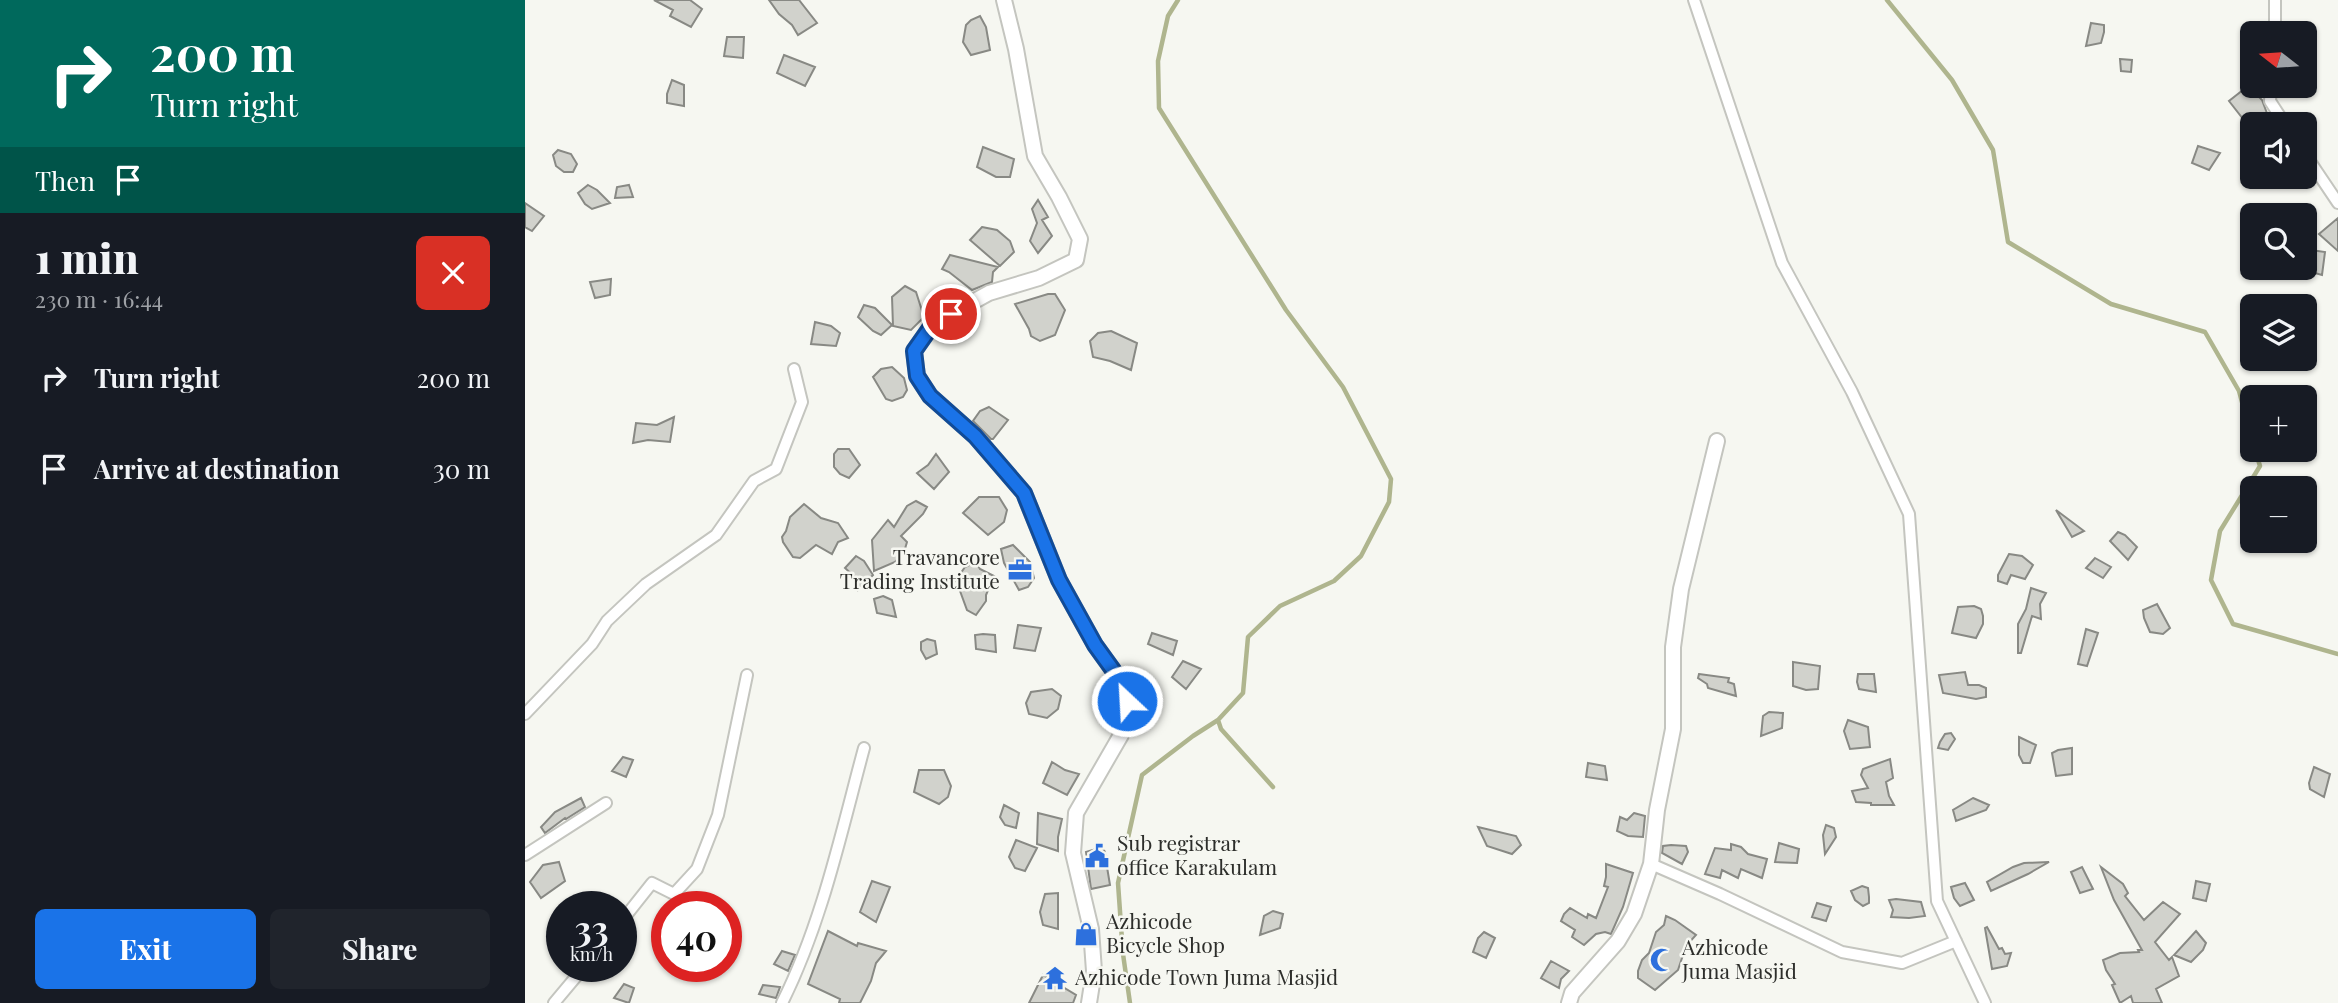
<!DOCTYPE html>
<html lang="en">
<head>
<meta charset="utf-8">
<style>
  :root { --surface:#171b24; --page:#20242c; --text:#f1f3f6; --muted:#9ea1a6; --accent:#1a73e8 }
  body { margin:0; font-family:"Playfair Display",serif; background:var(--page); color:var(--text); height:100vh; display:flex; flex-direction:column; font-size:26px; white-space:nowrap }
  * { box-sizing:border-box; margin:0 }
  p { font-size:23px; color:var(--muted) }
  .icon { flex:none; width:38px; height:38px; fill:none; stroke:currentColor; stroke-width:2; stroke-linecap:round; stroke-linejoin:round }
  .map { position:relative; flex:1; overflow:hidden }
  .drawer { display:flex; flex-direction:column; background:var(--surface); width:525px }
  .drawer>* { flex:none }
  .guide { background:#00695c; color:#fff; overflow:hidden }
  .needle { width:46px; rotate:287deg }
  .controls { position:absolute; left:1715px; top:21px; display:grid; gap:14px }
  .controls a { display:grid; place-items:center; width:77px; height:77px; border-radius:10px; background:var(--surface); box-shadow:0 2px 5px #0004; font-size:35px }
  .speed { position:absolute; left:21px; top:891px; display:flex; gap:14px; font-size:35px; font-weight:700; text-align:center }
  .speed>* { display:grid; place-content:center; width:91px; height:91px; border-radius:50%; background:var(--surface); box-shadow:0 2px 5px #0004; line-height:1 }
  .speed small { font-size:18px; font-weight:400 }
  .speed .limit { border:10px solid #d22; background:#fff; color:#111 }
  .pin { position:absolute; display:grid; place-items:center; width:60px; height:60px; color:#fff; margin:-30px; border:4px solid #fff; border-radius:50%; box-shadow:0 2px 7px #0007 }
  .me { position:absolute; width:77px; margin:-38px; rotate:335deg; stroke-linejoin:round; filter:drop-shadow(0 0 5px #0008) }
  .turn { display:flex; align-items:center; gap:24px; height:147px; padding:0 35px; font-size:32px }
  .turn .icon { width:91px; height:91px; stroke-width:2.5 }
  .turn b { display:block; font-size:49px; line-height:60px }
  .then { display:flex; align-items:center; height:66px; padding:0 35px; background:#0003; gap:14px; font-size:26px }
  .round { display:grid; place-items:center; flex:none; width:74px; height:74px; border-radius:10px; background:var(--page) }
  .summary { display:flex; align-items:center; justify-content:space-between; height:119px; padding:0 35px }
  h1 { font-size:42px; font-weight:800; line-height:52px }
  .primary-button { display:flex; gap:14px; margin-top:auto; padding:14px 35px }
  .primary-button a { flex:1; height:80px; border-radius:10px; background:var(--accent); color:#fff; font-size:28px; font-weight:800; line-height:80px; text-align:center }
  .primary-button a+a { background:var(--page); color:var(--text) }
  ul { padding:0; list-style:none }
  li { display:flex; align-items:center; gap:21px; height:91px; padding:0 35px }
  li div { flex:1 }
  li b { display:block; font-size:26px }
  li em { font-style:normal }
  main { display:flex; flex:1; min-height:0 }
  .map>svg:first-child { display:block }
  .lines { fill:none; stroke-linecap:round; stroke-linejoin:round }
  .stream { stroke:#afb58e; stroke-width:4.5 }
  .building { fill:#d1d2cc; stroke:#888984; stroke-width:2 }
  .minor-casing { stroke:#c4c5bf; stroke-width:14 }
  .tertiary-casing { stroke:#c4c5bf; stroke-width:18 }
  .minor { stroke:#fff; stroke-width:10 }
  .tertiary { stroke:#fff; stroke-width:14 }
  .route-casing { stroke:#114b97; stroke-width:18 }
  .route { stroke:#1a73e8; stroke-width:12 }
  .labels { text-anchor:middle; stroke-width:5; stroke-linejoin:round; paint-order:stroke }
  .poi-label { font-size:21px; fill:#2d2e2b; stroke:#f6f7f1; text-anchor:start }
</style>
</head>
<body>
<main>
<section class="drawer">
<div class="guide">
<div class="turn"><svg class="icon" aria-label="right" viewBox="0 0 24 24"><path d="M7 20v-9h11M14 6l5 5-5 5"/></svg><div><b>200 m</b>Turn right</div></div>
<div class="then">Then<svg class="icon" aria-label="arrive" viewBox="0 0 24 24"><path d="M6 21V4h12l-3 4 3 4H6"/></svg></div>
</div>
<div class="summary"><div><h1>1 min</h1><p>230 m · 16:44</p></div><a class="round" style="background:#d93025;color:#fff"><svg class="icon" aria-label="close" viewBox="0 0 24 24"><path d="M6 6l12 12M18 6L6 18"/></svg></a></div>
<ul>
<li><svg class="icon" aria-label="right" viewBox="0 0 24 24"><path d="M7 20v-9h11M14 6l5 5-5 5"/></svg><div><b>Turn right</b></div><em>200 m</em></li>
<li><svg class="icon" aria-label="arrive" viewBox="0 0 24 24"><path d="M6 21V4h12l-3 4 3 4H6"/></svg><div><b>Arrive at destination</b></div><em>30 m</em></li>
</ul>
<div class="primary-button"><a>Exit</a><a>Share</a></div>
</section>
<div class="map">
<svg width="1813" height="1003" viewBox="0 0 1813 1003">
  <rect width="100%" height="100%" fill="#f6f7f1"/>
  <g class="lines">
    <path class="stream" d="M653,0L643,16L633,61L634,108L761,310L818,387L866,479L864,502L836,556L809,581L755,606L723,637L718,693L693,720
      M1362,0L1427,80L1468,150L1483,242L1586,304L1680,332L1714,391L1727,439
      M1730,450L1735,466L1695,531L1686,580L1708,624L1813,654
      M605,1003L598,954L593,883L617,775L668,736L693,720L696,729L748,787"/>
  </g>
  <path class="building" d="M129,0H165L177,9L166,27L145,16L148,10Z
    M244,0H274L292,23L273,35L267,25L254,14Z
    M455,16L461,27L465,50L446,55L438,42L441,25L446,20Z
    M1566,23L1579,25V32L1576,43L1561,46Z
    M202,37H219L218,58L199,56Z
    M259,55L290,67L280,86L252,73Z
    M1595,59L1607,60L1606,72L1596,71Z
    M147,80L159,85V106L142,103V94Z
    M1723,86L1737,100L1746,124H1722L1704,101Z
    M1673,146L1695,153L1684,170L1667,163Z
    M458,147L489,159L485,177H471L452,167Z
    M33,150L46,154L52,164L48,172H39L31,166L28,155Z
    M63,185L72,190L85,203L67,209L60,204L53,193Z
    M104,185L108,197L90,198L92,187Z
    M513,200L523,217L517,220L527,236L513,253L505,241L512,223L507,209Z
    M0,203L19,216L7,231L0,227Z
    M1813,218V251L1794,234Z
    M457,227L472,230L485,241L489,252L475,266L445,240Z
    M1786,250L1800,252L1797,275L1779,270Z
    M425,255L473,267L468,272L467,282L447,290L424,272L417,269Z
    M86,279L85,295L70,298L65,282Z
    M380,286L391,292L399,317L386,330L368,326L367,297Z
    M523,294H530L540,310L530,335L515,341L506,336L504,329L490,304Z
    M339,305L350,308L367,325L356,335L348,331L333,317Z
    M290,322L306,326L315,333L311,346L286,344Z
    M586,331L612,343L606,370L585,361L568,357L565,341L573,333Z
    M367,367L379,378L382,390L378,397L367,401L361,399L348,377L356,369Z
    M464,407L483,420L468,439H466L448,421L455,411Z
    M149,417L145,442L123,440L108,443L111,423L132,425Z
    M313,449H324L335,465L324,478L315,474L309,467V454Z
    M411,454L424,472L409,489L392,473L403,465Z
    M454,497H474L482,510L479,522L463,535L438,513Z
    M391,501L402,507L398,514L376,536L382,542L379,552L370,562L349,571L347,540L363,520L369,527L382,506Z
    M279,504L296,518L313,523L323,538L313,542L307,554L291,545L275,558L268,557L258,542L257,537L261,531L265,517Z
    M1531,510L1559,531L1547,537Z
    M1593,532L1600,535L1612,547L1603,560L1585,541Z
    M488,545L505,562L509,578L503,587L494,590L479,563L476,549Z
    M1484,554L1497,556L1508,565L1500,579L1486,575L1482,584L1473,581V575Z
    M331,556L339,561L348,575L333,590L331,578L320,568Z
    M1570,558L1586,567L1578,578L1561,568Z
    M451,562L455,569L469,576L461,595V601L451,615L442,610L431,580L440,567Z
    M1506,588L1521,593L1515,604L1516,619L1507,616L1496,653H1493V624L1501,609Z
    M358,596L367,600L371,617L352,613L349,599Z
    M1632,604L1645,628L1638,634L1625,632L1619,618L1618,610Z
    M1449,606L1456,609L1458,616V624L1451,638L1427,633L1433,607Z
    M493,625L516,628L510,651L489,648Z
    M1561,629L1573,633L1562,666L1553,664Z
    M627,633L652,641L648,655L623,644Z
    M458,634L470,635L471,652L451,649L450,635Z
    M402,639L410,641L412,654L401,659L396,650V642Z
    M658,661L676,669L661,689L647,677Z
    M1268,662L1295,666L1293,689L1281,690L1268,686Z
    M1440,672L1443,685H1454L1461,688V697L1451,699L1418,693L1414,675Z
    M1174,674L1204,678L1203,682L1209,684L1211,696L1183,688L1182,684L1173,678Z
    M1333,674H1349L1351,692L1334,689L1332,682Z
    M527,689L536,696L533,709L522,718L504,714L501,703L506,692Z
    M1244,712L1258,713L1257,728L1236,736L1238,716Z
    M1323,720L1343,727L1345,747L1325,749L1319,731Z
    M1426,733L1430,739L1423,750L1413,748L1415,742L1420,734Z
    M1494,737L1511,745L1505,763H1498L1494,755Z
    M1547,748V774L1531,776L1527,753L1533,750Z
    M98,757L108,760L101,777L87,771Z
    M1365,759L1368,778L1361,782L1364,796L1369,805H1346V803L1331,802L1327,791L1343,788L1336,775L1338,769Z
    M527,762L540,770L554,774L542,795L518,783Z
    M1063,763L1080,766L1082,780L1061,777Z
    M1789,767L1805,774L1799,797L1785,789L1784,783Z
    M394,770H419L426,786L423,797L414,804L389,792Z
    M56,798L60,807L41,819L40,818L20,833L16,827L30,812Z
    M1448,798L1464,805L1461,810L1431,821L1428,810Z
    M479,805L494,813L491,828L480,825L475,817Z
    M513,813L537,819L533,837V851L512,844Z
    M1109,813L1120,816L1118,837L1103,836L1092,831L1095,817L1102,820Z
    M1301,825L1309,828L1311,837L1300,854L1298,835Z
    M953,827L991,836L996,845L987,854L962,846Z
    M491,840L512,848L500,871L490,868L484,857Z
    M1254,843L1274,849L1272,863L1250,862Z
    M1206,844L1216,847L1223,854L1242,859L1237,878L1216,869L1213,878L1197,870L1195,878L1180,874L1190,848L1206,850Z
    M1146,845L1161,846L1163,852L1157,864L1137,853L1138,846Z
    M578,847L583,861H581L585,885L566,889L561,852Z
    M34,862L40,881L16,898L5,882L18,865Z
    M1524,862L1503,874L1466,891L1462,882L1488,867L1499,863Z
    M1081,864L1108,873L1098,907L1086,934L1080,932L1071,934L1059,945L1047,937L1050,930L1036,921L1039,914L1045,908L1062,918L1063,914L1071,918L1083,887L1079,886L1081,877Z
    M1557,867L1568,889L1555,893L1546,872Z
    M1576,867L1598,884L1603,893L1600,896L1619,920L1638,902L1655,914L1630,942L1644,960L1647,957L1654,976L1631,989L1637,1003H1608L1606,996L1595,1003L1587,985L1590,984L1581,970L1578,960L1595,953L1614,952L1613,950H1617L1589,900Z
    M347,881L365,887L351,922L335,912Z
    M1671,881L1685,884L1681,901L1668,898Z
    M1440,883L1449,900L1435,906L1429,898L1426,887Z
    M1337,886L1343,888L1344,897V903L1338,906L1330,900L1326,891Z
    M533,893V929L518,925L515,912L520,894Z
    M1371,899L1396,902L1400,916L1384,918L1366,917L1368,910L1364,900Z
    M1292,903L1306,907L1301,921L1287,917Z
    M748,911L758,914L755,928L735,935L739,916Z
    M1141,916L1150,920L1171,935L1161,946L1153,970L1130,990L1113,978V971L1117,960L1124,953L1131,932L1139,925Z
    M1462,927L1474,949L1477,948L1480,954L1486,953L1482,966L1467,969L1460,928Z
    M303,931L332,946L333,943L361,951L351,963L346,981L335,1003H314L315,999L283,984Z
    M1671,931L1681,943L1678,950L1666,962L1649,955Z
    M959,932L970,938L961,958L948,952L953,938Z
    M257,951L270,955L263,971L249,964Z
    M1026,961L1044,971L1036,979L1034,988L1016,978Z
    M518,975L551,995L548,1003H504Z
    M99,984L109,988L104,1003L89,998Z
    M238,985L255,987L251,998L234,994Z"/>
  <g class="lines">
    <g class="minor-casing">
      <path id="minor" d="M1169,0L1257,263L1327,392L1384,514L1412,901L1460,1003
        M1750,0V33
        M1746,86L1745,101L1760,124
        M1780,154L1813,203
        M0,714L67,644L82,621L121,584L191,535L229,481L251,469L277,402L269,369
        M0,855L81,803
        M1126,864L1195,894L1317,952L1377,963L1431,941
        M96,922L127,883L149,894L172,869L193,815L222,675
        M29,1003L60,966
        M257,1003C297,923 316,833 339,748"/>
    </g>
    <g class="tertiary-casing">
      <path id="tertiary" d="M479,0L491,49L510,156L534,197L555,239L551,260L514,278L464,293L408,324L389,351L392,376L405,396L450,436L499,493L534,580L570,645L588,670L602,700L596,735L551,813L548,853L566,929L569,971L564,1003
        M1044,1003L1047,993L1093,941L1109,914L1126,864L1132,810L1148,729V647L1156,589L1192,441"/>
    </g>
    <use href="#minor" class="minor"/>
    <use href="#tertiary" class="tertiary"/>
  </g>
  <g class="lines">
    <g class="route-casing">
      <path id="route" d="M426,314L408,324L389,351L392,376L405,396L450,436L499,493L534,580L570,645L588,670L602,701"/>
    </g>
    <use href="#route" class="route"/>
  </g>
  <defs>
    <g id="office-bare" transform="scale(1.89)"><path d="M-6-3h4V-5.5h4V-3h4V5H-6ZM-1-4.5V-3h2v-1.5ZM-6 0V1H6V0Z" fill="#2d70dd" stroke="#f6f7f1" stroke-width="2.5" paint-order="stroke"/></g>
    <g id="civic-bare" transform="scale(1.89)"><path d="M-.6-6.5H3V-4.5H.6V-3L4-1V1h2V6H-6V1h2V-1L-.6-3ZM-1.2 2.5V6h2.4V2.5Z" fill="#2d70dd" stroke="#f6f7f1" stroke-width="2.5" paint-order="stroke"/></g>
    <g id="shop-bare" transform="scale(1.89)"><path d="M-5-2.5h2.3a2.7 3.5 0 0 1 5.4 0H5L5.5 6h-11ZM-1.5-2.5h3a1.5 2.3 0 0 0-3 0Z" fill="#2d70dd" stroke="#f6f7f1" stroke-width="2.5" paint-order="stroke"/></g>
    <g id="mosque-bare" transform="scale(1.89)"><path d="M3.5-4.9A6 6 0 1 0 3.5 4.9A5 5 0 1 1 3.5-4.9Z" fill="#2d70dd" stroke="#f6f7f1" stroke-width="2.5" paint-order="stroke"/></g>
    <g id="temple-bare" transform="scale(1.89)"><path d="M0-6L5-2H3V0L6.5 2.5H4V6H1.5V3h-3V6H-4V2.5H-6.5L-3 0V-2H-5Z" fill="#2d70dd" stroke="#f6f7f1" stroke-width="2.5" paint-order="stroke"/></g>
  </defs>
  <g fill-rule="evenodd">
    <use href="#office-bare" x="495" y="570"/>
    <use href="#civic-bare" x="572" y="856"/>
    <use href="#shop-bare" x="561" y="934"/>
    <use href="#mosque-bare" x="1137" y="960"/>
    <use href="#temple-bare" x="530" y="978"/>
  </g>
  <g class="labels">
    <g class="poi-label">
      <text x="475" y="565" text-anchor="end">Travancore<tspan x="475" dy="24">Trading Institute</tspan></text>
      <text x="592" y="851">Sub registrar<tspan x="592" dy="24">office Karakulam</tspan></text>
      <text x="581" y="929">Azhicode<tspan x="581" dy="24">Bicycle Shop</tspan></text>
      <text x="1157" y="955">Azhicode<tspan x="1157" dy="24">Juma Masjid</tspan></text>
      <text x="550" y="985">Azhicode Town Juma Masjid</text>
    </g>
  </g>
</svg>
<div class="controls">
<a><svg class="needle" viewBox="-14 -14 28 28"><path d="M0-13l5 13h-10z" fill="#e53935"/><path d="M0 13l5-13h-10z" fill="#9ea1a6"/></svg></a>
<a><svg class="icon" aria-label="sound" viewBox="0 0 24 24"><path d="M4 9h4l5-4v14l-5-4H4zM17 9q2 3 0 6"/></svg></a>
<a><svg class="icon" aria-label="search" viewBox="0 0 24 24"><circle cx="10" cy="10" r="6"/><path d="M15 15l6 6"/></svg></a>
<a><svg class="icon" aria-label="layers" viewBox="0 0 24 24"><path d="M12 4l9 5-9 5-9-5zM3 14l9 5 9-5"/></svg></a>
<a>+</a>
<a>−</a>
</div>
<div class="speed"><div>33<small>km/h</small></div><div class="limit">40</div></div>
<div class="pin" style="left:426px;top:314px;background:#d93025"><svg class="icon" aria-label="arrive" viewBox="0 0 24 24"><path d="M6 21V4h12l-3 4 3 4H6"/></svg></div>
<svg class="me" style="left:602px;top:701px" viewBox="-20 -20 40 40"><circle r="17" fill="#1a73e8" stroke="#fff" stroke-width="3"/><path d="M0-11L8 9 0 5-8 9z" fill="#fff"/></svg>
</div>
</main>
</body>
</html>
